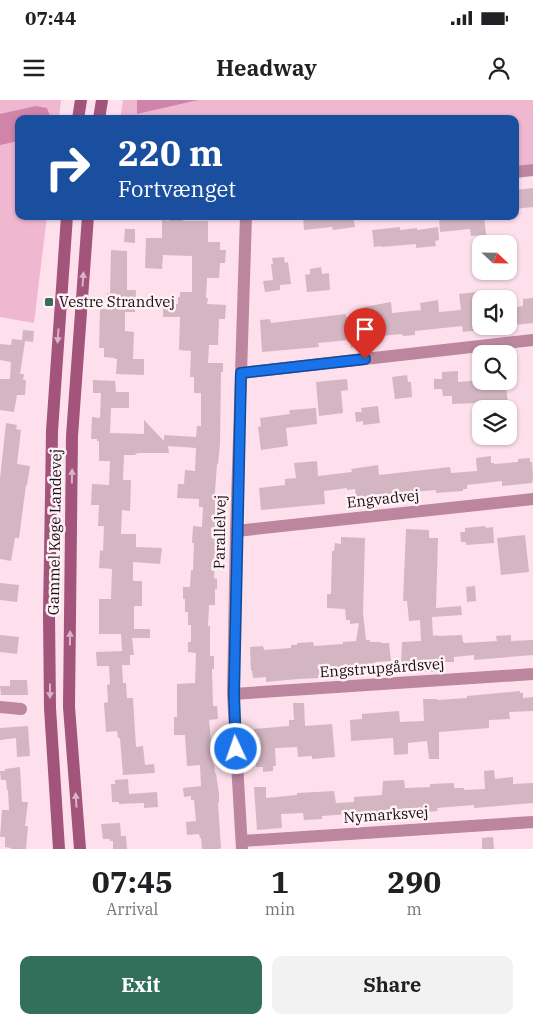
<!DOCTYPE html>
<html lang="en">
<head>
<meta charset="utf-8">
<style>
  :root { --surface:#fff; --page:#f2f2f2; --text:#202124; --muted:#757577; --accent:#32705c }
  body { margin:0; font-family:"IBM Plex Serif",serif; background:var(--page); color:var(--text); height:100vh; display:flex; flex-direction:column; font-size:19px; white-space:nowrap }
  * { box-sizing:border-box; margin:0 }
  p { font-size:16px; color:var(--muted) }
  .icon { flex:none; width:28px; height:28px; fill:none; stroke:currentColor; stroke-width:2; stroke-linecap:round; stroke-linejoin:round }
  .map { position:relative; height:749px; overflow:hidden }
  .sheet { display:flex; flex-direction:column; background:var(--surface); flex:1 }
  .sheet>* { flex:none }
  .top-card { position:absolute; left:15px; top:15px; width:504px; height:105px; border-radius:10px; box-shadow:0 1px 4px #0004; background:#1a4fa0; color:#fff; overflow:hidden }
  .needle { width:32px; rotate:112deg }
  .controls { position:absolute; left:472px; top:135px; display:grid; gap:10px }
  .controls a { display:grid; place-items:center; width:45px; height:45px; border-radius:10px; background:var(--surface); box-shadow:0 1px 4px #0004; font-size:25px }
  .pin { position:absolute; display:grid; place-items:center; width:42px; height:42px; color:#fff; margin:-51px -21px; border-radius:50% 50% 50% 0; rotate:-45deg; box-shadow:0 0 5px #0007 }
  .pin .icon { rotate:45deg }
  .me { position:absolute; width:55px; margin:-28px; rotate:357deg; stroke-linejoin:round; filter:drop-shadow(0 0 4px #0008) }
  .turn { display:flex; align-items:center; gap:18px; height:105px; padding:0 20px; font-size:22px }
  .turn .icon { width:65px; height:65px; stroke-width:2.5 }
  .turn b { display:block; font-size:35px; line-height:42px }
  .eta { display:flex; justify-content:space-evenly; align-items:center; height:85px; text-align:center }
  .eta b { font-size:30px; font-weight:700; line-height:35px }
  .cta { display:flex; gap:10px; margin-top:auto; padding:10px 20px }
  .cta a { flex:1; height:58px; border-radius:10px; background:var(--accent); color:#fff; font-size:20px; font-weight:700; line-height:58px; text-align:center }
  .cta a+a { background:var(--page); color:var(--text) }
  .status { display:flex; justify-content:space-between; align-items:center; height:35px; padding:0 25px; background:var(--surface); direction:ltr }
  .status svg { height:14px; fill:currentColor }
  header { display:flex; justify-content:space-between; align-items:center; height:65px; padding:0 20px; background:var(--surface); font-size:22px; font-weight:700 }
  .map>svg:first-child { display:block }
  .green { fill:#efb7d0 }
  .water { fill:#d184a9 }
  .building { fill:#d4b6c3 }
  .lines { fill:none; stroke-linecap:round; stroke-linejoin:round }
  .street { stroke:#bc869f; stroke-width:12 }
  .secondary { stroke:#a2547b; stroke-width:12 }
  .oneway { fill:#dab3c5 }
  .route-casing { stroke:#114b97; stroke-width:12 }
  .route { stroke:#1a73e8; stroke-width:9 }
  .poi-dot { fill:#32705c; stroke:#fff2f7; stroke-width:2 }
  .labels { text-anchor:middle; stroke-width:5; stroke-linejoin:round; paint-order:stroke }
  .poi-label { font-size:15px; fill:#190f14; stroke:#fff2f7; text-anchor:start }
  .street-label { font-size:15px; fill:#190f14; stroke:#fff2f7 }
</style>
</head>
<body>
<div class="status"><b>07:44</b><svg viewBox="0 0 49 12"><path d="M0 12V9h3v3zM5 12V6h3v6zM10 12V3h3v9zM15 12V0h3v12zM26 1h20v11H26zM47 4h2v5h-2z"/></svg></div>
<header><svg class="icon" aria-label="menu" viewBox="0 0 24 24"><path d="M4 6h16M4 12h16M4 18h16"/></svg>Headway<svg class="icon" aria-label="person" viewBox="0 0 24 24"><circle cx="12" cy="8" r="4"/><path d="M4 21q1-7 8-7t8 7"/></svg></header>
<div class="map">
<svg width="533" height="749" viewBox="0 0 533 749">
  <rect width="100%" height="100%" fill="#fedfec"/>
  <path class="green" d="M0,0H61L59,19H19V116H47L34,223L0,217Z
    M123,0H533V64L515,66V19H120Z"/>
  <path class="water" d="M137,0H198L137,14Z
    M36,6L47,8L51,19H19V41L0,45V14Z"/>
  <path class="building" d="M533,88V107L515,109V90Z
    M303,116H353L355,127L333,130L332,127L304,130Z
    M439,116H474V118L484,116L486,135L471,136L470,129L440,132Z
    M170,118H183V121H208V142H220V150H226L225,163H220L219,178H207L206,198H208L207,204L226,205L225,219H219L218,245H209L208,263H223V272H221L220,344L218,364H217L215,391V418L219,419L214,478L217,479V489H215V505H209L208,526H210V556H214V569H212L213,606H217L218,619L209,620L213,664H214L215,673H216L219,694V703H218L221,748L219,749H202L201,738H200L199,734L187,735L186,722L196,721L194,700H191V696L184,697L183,688L201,686L200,665L187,666L185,635H174V617H177V584L195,583L196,553L188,552V542H191V525H188V512H185V499H183V487H190L191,470H193L194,443H192L193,426L202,427L203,407H199V399L177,398L178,384H184L185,370L195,371L196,348L168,346L169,353H139L135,354L136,355H124L123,380H131L130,411L122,410L121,434H136V447L162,448L160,464L133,462V481H142V506H134V529H150V538H132L134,555H130V565H122L123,583H126L127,598H133L136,647L143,646L145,665L154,664L155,673L123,675L120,638H118L117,631L106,632L104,603L108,602L107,585L110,584L109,566H97L96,552L122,551L121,534H99V499H111L112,469L99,468L100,450L103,451L104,426H98L99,405H91L92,384L109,385L110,361H99V341H97V339H91L92,317L100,318L101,293H93V280L115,281L116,292H129V308H111L110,333L144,334V320L164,341V335L196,337L197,326H201V293H194V277H190L191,251L179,250L180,217H163V204H178V197H180V192H192V156L163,155L162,169L145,168L146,138H162V120L169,121Z
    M400,127V130L417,128V130L438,127L439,140L435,141L436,146L416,148V144L381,147V146L374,147L372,130Z
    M125,129H135V143L124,142Z
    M111,150L127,151V190H136L135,212H125V231L134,232L133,259H144V275L116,274L117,259H115V258L104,257V248H99L100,209H106L107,193L110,194Z
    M284,157L285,163L288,162L291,184L280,185V190L265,192L263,181L273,180L271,164H273L272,158Z
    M321,167L322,174L329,173L330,190L307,192L305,175L310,174V169Z
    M477,192L481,230L463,232L462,226L415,231V235L403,236L402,234L381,236L380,229L362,231L364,246L351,248L350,240L318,243L319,247L262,252L260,220L270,219L271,223L346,214V217L365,215L364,207L391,202L392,213L421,210L420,203L438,200L439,212L461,210L459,194Z
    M533,198V223L513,225V222L509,223V208L523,206V199Z
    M23,230L34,231L33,242L25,241L20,274H24L23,280H26L25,295H17L14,312L0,310V279H10L11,262L0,260V244L11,245L12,239L22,240Z
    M458,271V282L481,280V281H491L492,289L506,287L508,303L478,306V303L452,304V296H443L442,289H434V279H442V272Z
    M407,275L408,282H411L412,297L395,299L392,277Z
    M347,279L348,290L341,291L343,313L319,316L316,282Z
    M378,306L380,323L363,325V321L356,322L355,312H362L361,308Z
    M316,308L317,324L286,328L288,346L261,350L258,327L261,326L260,318L290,314L289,311L291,310Z
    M6,323L17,325L16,329L21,330L17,364L30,366L27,385H26L19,438H15L11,461L0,459V379Z
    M491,356V363H494V364L518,362V359L530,358V362H532L533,378L532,383L502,386V381L467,385V389H463V391L436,393V390L413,392V394L398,396V393L356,398L355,389L347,390V388L324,391L325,404L261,410L259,388L285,385V379L296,378L294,363L317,361L318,376L352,372L351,369L378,365L379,375L450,367L451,373L477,371L476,358Z
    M485,426L486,428L493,427L494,443L466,445V442H461L460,432H465V428Z
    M406,429L429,430V438H438L436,508L461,506L462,515L432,517L433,536L437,535V536L462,535L463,542H464V543L497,541L496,536L511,535V541L533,540V555L474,560V555L454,557V562H442L443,571L423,572V564L401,565L402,542L421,541L420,520L409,521L407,501H403Z
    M525,435L529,472L501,475L497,438Z
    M341,437L365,438L363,513L366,540H370V542H381V543H389L391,561L375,562L376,567L363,568V576L319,579V578L298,579L266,582V577L253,578L252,570L251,571L250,547L263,546L264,550L291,548V545H297V543L313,542L314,546L343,544V542L356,541L359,523L350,524V520H346L345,509L327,508V494H331L332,451H334L335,443L341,444Z
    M0,483L19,485L17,502L0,500Z
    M475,486L476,501L467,502L466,487Z
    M0,535L19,537L17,554L0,552Z
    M10,580H27L28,595H1L0,586H10Z
    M520,591V593H523V598L533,597V611L509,612L510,619L489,620V628L439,632V659H429L427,641L408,643V654L394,655L393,638L351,641L350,620L362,619V614L399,611L400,622L424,621L423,599H437V600L467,598V596Z
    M293,603H304L305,626L332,624L335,657L312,659V656L298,657L297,647L275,648L276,666H273V671L263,672V667H256L254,629L289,626V620H294Z
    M28,626L30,656L17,657L16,638L0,640V628Z
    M20,667L22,702H28L25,726H28L26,749H11V748L5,747V737H0L2,710H9L8,690H7L6,680H1L0,671H5V669Z
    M494,670L495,679L513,677V684L533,683V703L474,708V705L437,708L438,711L350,718V714L322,716V719L304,720L303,713L281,714L282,728L257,730L254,687H266V698L297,695V693L334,691L336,703L354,702V697L382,695L383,681L404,680L405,688L430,687V684L454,683V688H464V690L485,689L484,671Z
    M128,679L129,694L157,692L158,707L144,708V703L119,704V702H112L111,684H115V680Z
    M120,723L121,736H126L127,749H113V741H110V739H103L101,724Z
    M493,737L494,749H482V738Z"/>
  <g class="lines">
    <path class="street" d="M515,72L533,70
      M241,273L533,240
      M236,431L533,399
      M233,594L533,574
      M0,607L21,609
      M242,741L533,722
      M242,749L233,594L236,431L246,116"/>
    <path class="secondary" d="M78,19L81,0
      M99,19L102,0
      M59,749L50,608L49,514L51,395L52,331L67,116
      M80,749L69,607L72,336L88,116"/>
  </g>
  <defs><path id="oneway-solid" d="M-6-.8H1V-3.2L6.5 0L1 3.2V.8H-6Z" transform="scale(1.25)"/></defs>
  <g class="oneway">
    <use href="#oneway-solid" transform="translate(83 179) rotate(-86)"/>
    <use href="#oneway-solid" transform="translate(58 236) rotate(94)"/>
    <use href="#oneway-solid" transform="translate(72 376) rotate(-89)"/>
    <use href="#oneway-solid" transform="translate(70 538) rotate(-89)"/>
    <use href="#oneway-solid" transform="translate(50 591) rotate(90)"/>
    <use href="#oneway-solid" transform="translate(76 700) rotate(-94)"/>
  </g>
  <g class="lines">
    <g class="route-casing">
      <path id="route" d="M236,649L234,594L241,273L365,259"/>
    </g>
    <use href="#route" class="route"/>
  </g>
  <rect class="poi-dot" x="44" y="197" width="10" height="10" rx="2.5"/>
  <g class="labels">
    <g class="poi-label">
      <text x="59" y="207">Vestre Strandvej</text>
    </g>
    <g class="street-label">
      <text transform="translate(383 399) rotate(-6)" y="5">Engvadvej</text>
      <text transform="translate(55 432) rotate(-89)" y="5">Gammel Køge Landevej</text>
      <text transform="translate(220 432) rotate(-89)" y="5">Parallelvej</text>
      <text transform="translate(382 568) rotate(-4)" y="5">Engstrupgårdsvej</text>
      <text transform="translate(386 715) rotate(-4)" y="5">Nymarksvej</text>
    </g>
  </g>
</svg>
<div class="controls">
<a><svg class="needle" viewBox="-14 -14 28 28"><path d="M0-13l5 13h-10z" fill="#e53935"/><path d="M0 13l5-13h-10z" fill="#757577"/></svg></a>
<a><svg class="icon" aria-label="sound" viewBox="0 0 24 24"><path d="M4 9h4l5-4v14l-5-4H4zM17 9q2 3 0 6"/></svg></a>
<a><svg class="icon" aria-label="search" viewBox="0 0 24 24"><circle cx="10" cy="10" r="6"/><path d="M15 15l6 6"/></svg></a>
<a><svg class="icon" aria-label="layers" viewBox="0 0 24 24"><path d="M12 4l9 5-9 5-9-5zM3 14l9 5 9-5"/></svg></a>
</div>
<div class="pin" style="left:365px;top:259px;background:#d93025"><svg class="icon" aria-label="arrive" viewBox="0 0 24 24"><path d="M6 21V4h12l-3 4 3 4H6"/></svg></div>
<svg class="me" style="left:236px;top:649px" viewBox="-20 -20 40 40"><circle r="17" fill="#1a73e8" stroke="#fff" stroke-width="3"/><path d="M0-11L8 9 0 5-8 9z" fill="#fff"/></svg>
<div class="top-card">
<div class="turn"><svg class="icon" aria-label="right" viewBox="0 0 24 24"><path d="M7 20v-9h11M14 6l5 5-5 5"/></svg><div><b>220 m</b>Fortvænget</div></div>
</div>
</div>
<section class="sheet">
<div class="eta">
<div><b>07:45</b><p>Arrival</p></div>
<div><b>1</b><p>min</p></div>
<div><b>290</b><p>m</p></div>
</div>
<div class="cta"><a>Exit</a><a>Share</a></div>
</section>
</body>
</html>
